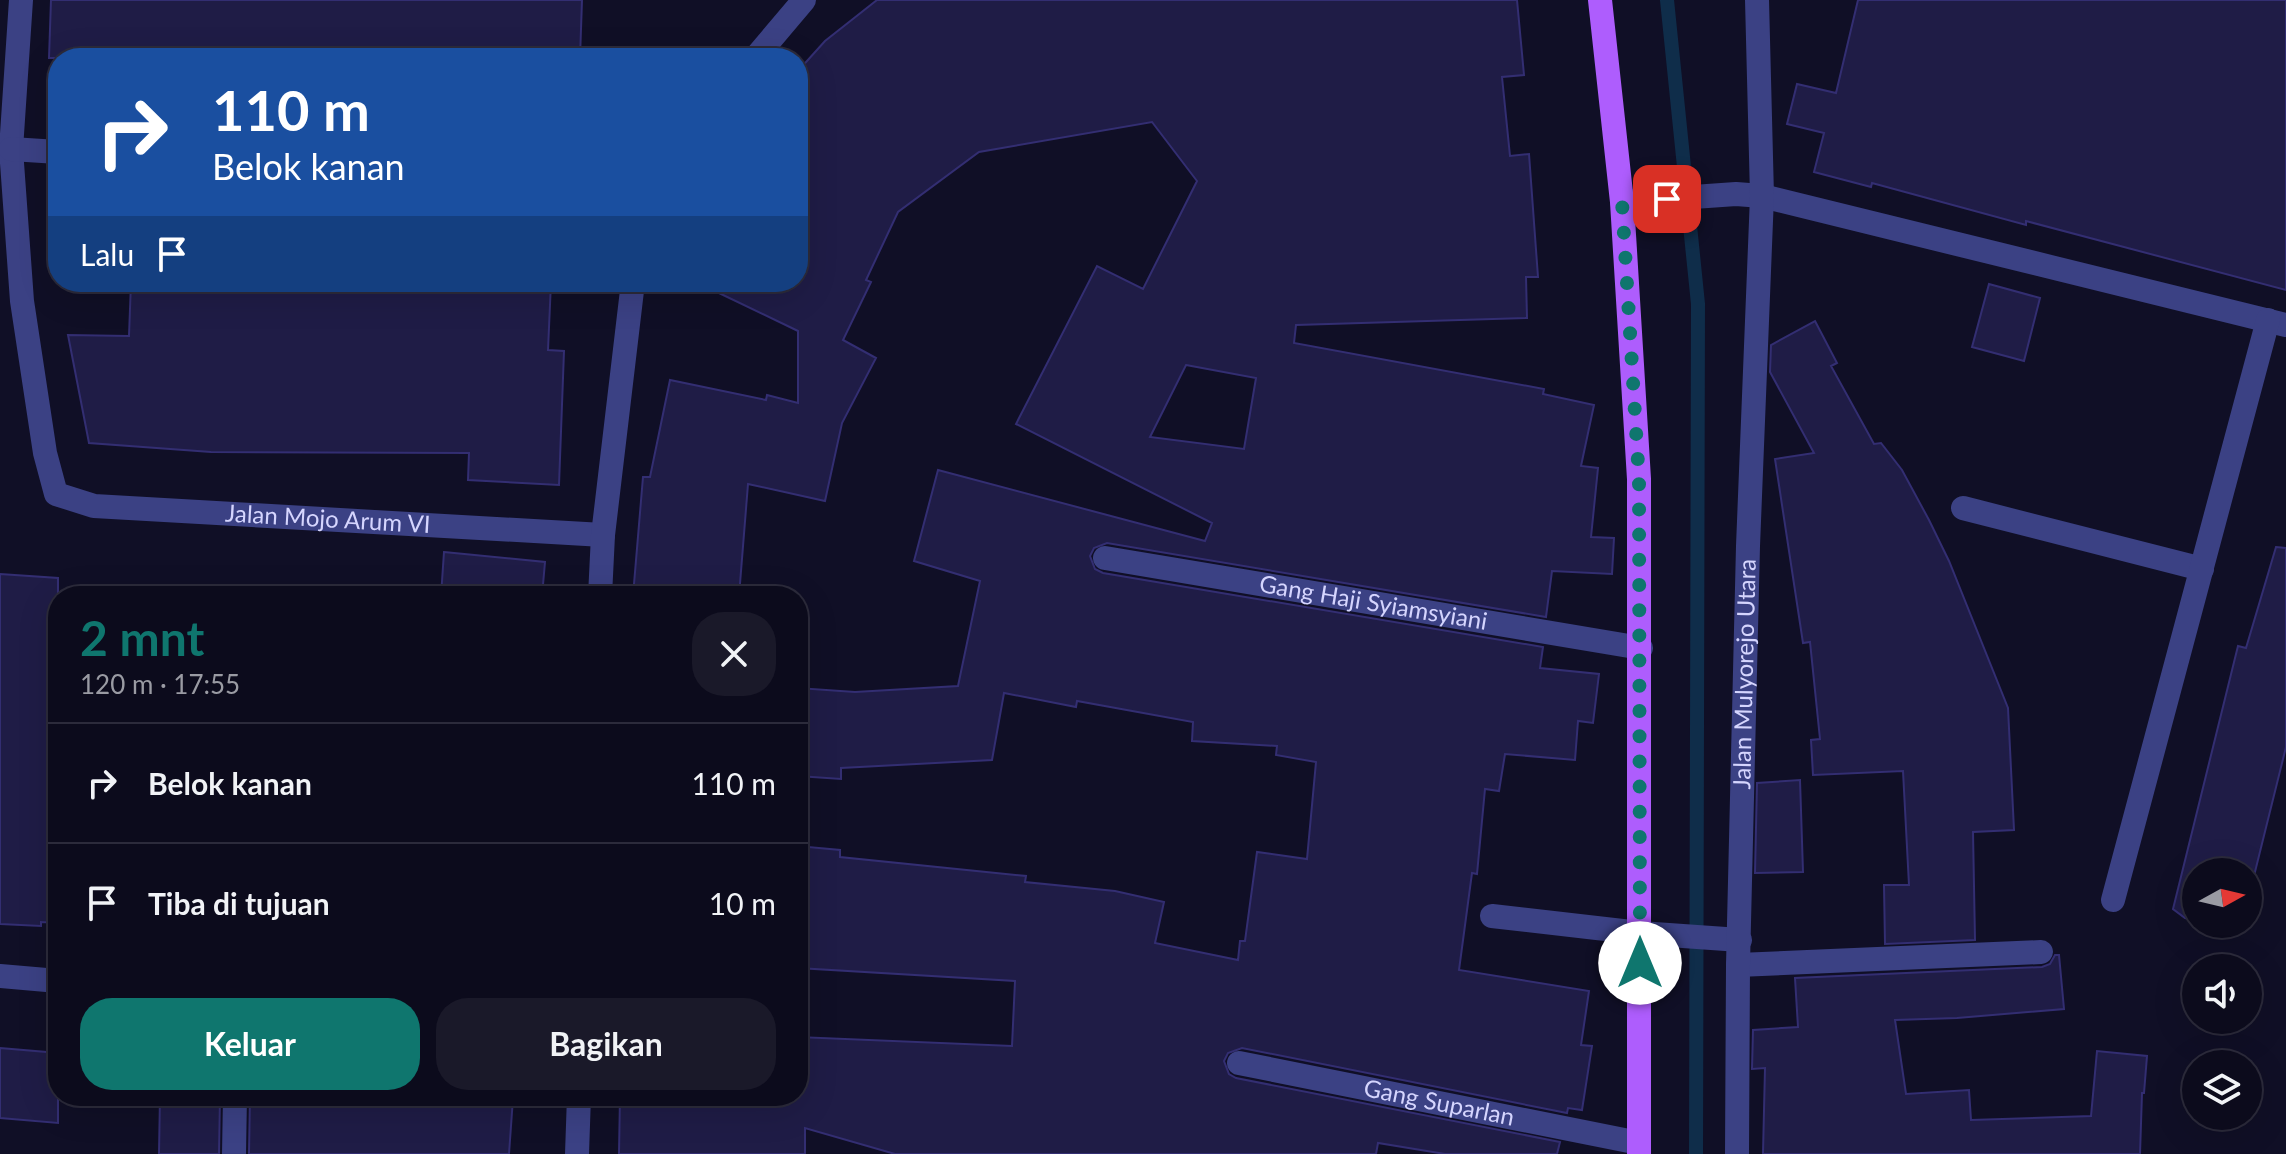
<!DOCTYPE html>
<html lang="id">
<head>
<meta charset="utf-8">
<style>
  :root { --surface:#0c0b1c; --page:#1a1929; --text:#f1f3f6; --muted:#9a9ba3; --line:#2c2b3b; --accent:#0f766e }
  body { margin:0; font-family:Lato,sans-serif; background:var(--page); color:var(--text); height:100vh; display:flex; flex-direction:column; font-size:30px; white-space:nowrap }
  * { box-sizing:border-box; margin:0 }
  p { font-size:26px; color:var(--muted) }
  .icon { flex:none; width:44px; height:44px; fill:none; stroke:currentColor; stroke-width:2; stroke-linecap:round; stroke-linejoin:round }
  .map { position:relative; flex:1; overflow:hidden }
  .details { position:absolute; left:48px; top:586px; width:760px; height:520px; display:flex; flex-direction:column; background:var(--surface); border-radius:32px; box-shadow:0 8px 32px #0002,0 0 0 2px var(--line) }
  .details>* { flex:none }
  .guide { position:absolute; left:48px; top:48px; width:760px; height:244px; border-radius:32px; box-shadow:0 8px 32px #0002,0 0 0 2px var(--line); background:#1a4fa0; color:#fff; overflow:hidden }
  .needle { width:52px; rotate:82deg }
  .buttons { position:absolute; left:2182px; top:858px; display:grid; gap:16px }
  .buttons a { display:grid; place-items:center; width:80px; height:80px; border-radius:50%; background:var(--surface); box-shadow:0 8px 32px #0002,0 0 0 2px var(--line); font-size:40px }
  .pin { position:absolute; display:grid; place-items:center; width:68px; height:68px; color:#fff; margin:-34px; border-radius:16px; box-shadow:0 4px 12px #0006 }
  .me { position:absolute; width:88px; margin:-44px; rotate:0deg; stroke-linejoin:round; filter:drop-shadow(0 0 6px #0008) }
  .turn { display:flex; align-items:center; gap:28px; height:168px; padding:0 32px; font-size:36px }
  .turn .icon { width:104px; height:104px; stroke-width:2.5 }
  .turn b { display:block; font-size:56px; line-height:68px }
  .then { display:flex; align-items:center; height:76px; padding:0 32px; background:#0003; gap:16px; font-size:30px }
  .round { display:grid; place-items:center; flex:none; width:84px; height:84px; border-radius:32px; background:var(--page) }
  .head { display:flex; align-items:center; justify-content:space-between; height:136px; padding:0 32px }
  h1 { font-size:48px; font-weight:700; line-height:60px; color:var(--accent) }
  .action { display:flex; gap:16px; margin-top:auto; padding:16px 32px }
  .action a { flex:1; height:92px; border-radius:32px; background:var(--accent); color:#fff; font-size:32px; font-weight:700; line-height:92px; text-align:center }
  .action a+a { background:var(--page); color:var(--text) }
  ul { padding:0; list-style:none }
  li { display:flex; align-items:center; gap:24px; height:120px; padding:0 32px; border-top:2px solid var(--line) }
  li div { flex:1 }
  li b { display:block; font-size:30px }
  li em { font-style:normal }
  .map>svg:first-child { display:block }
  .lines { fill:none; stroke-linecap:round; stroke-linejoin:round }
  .stream { stroke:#0f2d4a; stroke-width:14 }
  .building { fill:#1f1c46; stroke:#332e72; stroke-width:2; fill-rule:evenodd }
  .minor { stroke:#3b4184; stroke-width:24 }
  .major { stroke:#ae5dfd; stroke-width:24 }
  .route { stroke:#0f766e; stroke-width:14; stroke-dasharray:0 25.2 }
  .labels { text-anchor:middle; stroke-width:8; stroke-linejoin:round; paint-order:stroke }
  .street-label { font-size:24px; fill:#d5d5fe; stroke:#100f26 }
</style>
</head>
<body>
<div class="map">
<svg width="2286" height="1154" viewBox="0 0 2286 1154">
  <rect width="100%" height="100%" fill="#100f26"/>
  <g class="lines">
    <path class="stream" d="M1667,0L1698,304L1696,1154"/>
  </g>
  <path class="building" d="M51,0H582L580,58H49Z
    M877,0H1517L1524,75L1502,77L1510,156L1529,154L1538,277H1526L1527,318L1296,325L1294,343L1544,389L1543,394L1594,405L1581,466L1598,468L1591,537L1614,538L1612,574L1552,571L1546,617L1107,543L1094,548L1090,556L1095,569L1103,573L1543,647L1540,668L1599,674L1593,723L1578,721L1575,760L1505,754L1499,791L1485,789L1477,874L1472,873L1459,970L1589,991L1581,1045L1592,1046L1582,1110L1568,1108L1567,1113L1242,1048L1228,1053L1224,1061L1229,1074L1236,1078L1560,1142L1557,1154H1445L1378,1143L1376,1154H895L805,1128V1154H619L620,1096H798V1037L1012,1046L1015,981L798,968V846L840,850V857L1026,876L1025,882L1115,891L1164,902L1155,943L1238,960L1240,941H1245L1257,852L1307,859L1316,762L1276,755L1277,746L1192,741L1193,722L1077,701L1076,707L1004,693L992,760L841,768V779L798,776V688L855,692L958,686L980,581L914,561L938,470L1205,541L1212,523L1016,424L1097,266L1143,289L1197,181L1152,122L979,152L898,212L866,280L871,282L843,340L876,358L842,423L825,501L748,484L739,596H633L643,477H650L670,380L766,400L767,395L798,403V331L696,282H798V71L825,41ZM1186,365L1256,378L1244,449L1150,437Z
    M1858,0H2286V290L2026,221V225L1872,183L1871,187L1814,172L1824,133L1787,124L1797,84L1836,93Z
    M131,282H551L548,350L564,351L559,485L468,480L469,453L211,452L89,443L68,335L129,336Z
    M1989,284L2040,298L2024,361L1972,347Z
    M1815,321L1837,363L1831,366L1874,444L1881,443L1902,470L1929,520L1949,561L2008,708L2014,830L1973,832L1975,940L1885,944L1884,885H1909L1903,771L1813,775L1811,740L1820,739L1810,642L1803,643L1775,459L1814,453L1770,372L1771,345Z
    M2276,547L2286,548V747L2248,900V872H2196V921L2185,918L2173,909L2238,646L2246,648Z
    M444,552L545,562L542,596H441Z
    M0,574L58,578V923L41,922V926L0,924Z
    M1800,780L1803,872L1755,873L1757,783Z
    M2055,955H2059L2064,1009L1957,1018L1895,1020L1906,1094L1969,1090L1971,1120L2091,1116L2097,1051L2147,1056L2144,1093H2142L2140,1154H1763L1765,1068L1752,1069L1753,1030L1798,1027L1795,978L2042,967L2050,964Z
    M0,1048L58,1053V1123L0,1118Z
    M160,1096H220L219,1154H159Z
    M250,1096H484L513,1098L509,1154H249Z"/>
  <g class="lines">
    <g class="minor">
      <path id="s1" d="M21,0L11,149L22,301L45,453L56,494L94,506L603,535"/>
      <path d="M755,58L804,0"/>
      <path d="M11,149L58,152"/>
      <path d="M1622,202L1736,194L1762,196L2286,325"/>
      <path d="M1963,508L2202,569"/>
      <path id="s2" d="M1105,558L1641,648"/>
      <path d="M600,596L603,535L633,282"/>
      <path d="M2113,900L2268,320"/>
      <path d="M1492,916L1640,933L1740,940"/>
      <path d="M1738,965L2041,952"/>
      <path d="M0,976L58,981"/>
      <path id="s3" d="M1239,1063L1639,1143"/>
      <path d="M234,1154L235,1096"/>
      <path d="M577,1154L579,1096"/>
      <path id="s4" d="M1737,1154L1738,965L1748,546L1762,196L1757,0"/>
    </g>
    <path class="major" d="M1600,0L1622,202L1639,479V1154"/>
  </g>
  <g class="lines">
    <path class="route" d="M1640,963L1639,479L1622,202L1667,199"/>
  </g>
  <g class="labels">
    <g class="street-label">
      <text dy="8" stroke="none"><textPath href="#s1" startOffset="772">Jalan Mojo Arum VI</textPath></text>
      <text dy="8" stroke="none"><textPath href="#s2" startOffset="272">Gang Haji Syiamsyiani</textPath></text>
      <text dy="8" stroke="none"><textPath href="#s4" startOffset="480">Jalan Mulyorejo Utara</textPath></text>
      <text dy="8" stroke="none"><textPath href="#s3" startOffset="204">Gang Suparlan</textPath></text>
    </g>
  </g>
</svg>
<div class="buttons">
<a><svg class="needle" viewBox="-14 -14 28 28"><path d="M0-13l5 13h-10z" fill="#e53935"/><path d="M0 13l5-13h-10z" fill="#9a9ba3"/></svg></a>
<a><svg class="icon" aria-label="sound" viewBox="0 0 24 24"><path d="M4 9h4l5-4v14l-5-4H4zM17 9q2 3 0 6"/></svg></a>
<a><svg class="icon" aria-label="layers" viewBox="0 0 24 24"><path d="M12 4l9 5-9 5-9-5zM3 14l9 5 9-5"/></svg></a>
</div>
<div class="pin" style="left:1667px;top:199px;background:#d93025"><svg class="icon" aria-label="arrive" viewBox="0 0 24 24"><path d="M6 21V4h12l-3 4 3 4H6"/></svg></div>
<svg class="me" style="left:1640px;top:963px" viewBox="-20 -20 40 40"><circle r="19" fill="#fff"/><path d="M0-13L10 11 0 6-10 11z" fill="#0f766e"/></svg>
<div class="guide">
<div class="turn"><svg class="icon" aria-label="right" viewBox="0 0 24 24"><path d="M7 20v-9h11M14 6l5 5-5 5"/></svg><div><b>110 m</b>Belok kanan</div></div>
<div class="then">Lalu<svg class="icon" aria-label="arrive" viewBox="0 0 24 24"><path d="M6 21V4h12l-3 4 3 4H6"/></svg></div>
</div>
<section class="details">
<div class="head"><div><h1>2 mnt</h1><p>120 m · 17:55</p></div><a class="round"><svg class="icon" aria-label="close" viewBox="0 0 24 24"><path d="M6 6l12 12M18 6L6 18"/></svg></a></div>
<ul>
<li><svg class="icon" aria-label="right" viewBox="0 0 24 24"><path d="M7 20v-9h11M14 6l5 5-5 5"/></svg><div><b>Belok kanan</b></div><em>110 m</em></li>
<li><svg class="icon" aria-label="arrive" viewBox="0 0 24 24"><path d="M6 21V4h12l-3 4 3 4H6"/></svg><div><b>Tiba di tujuan</b></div><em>10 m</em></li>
</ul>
<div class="action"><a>Keluar</a><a>Bagikan</a></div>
</section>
</div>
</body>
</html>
